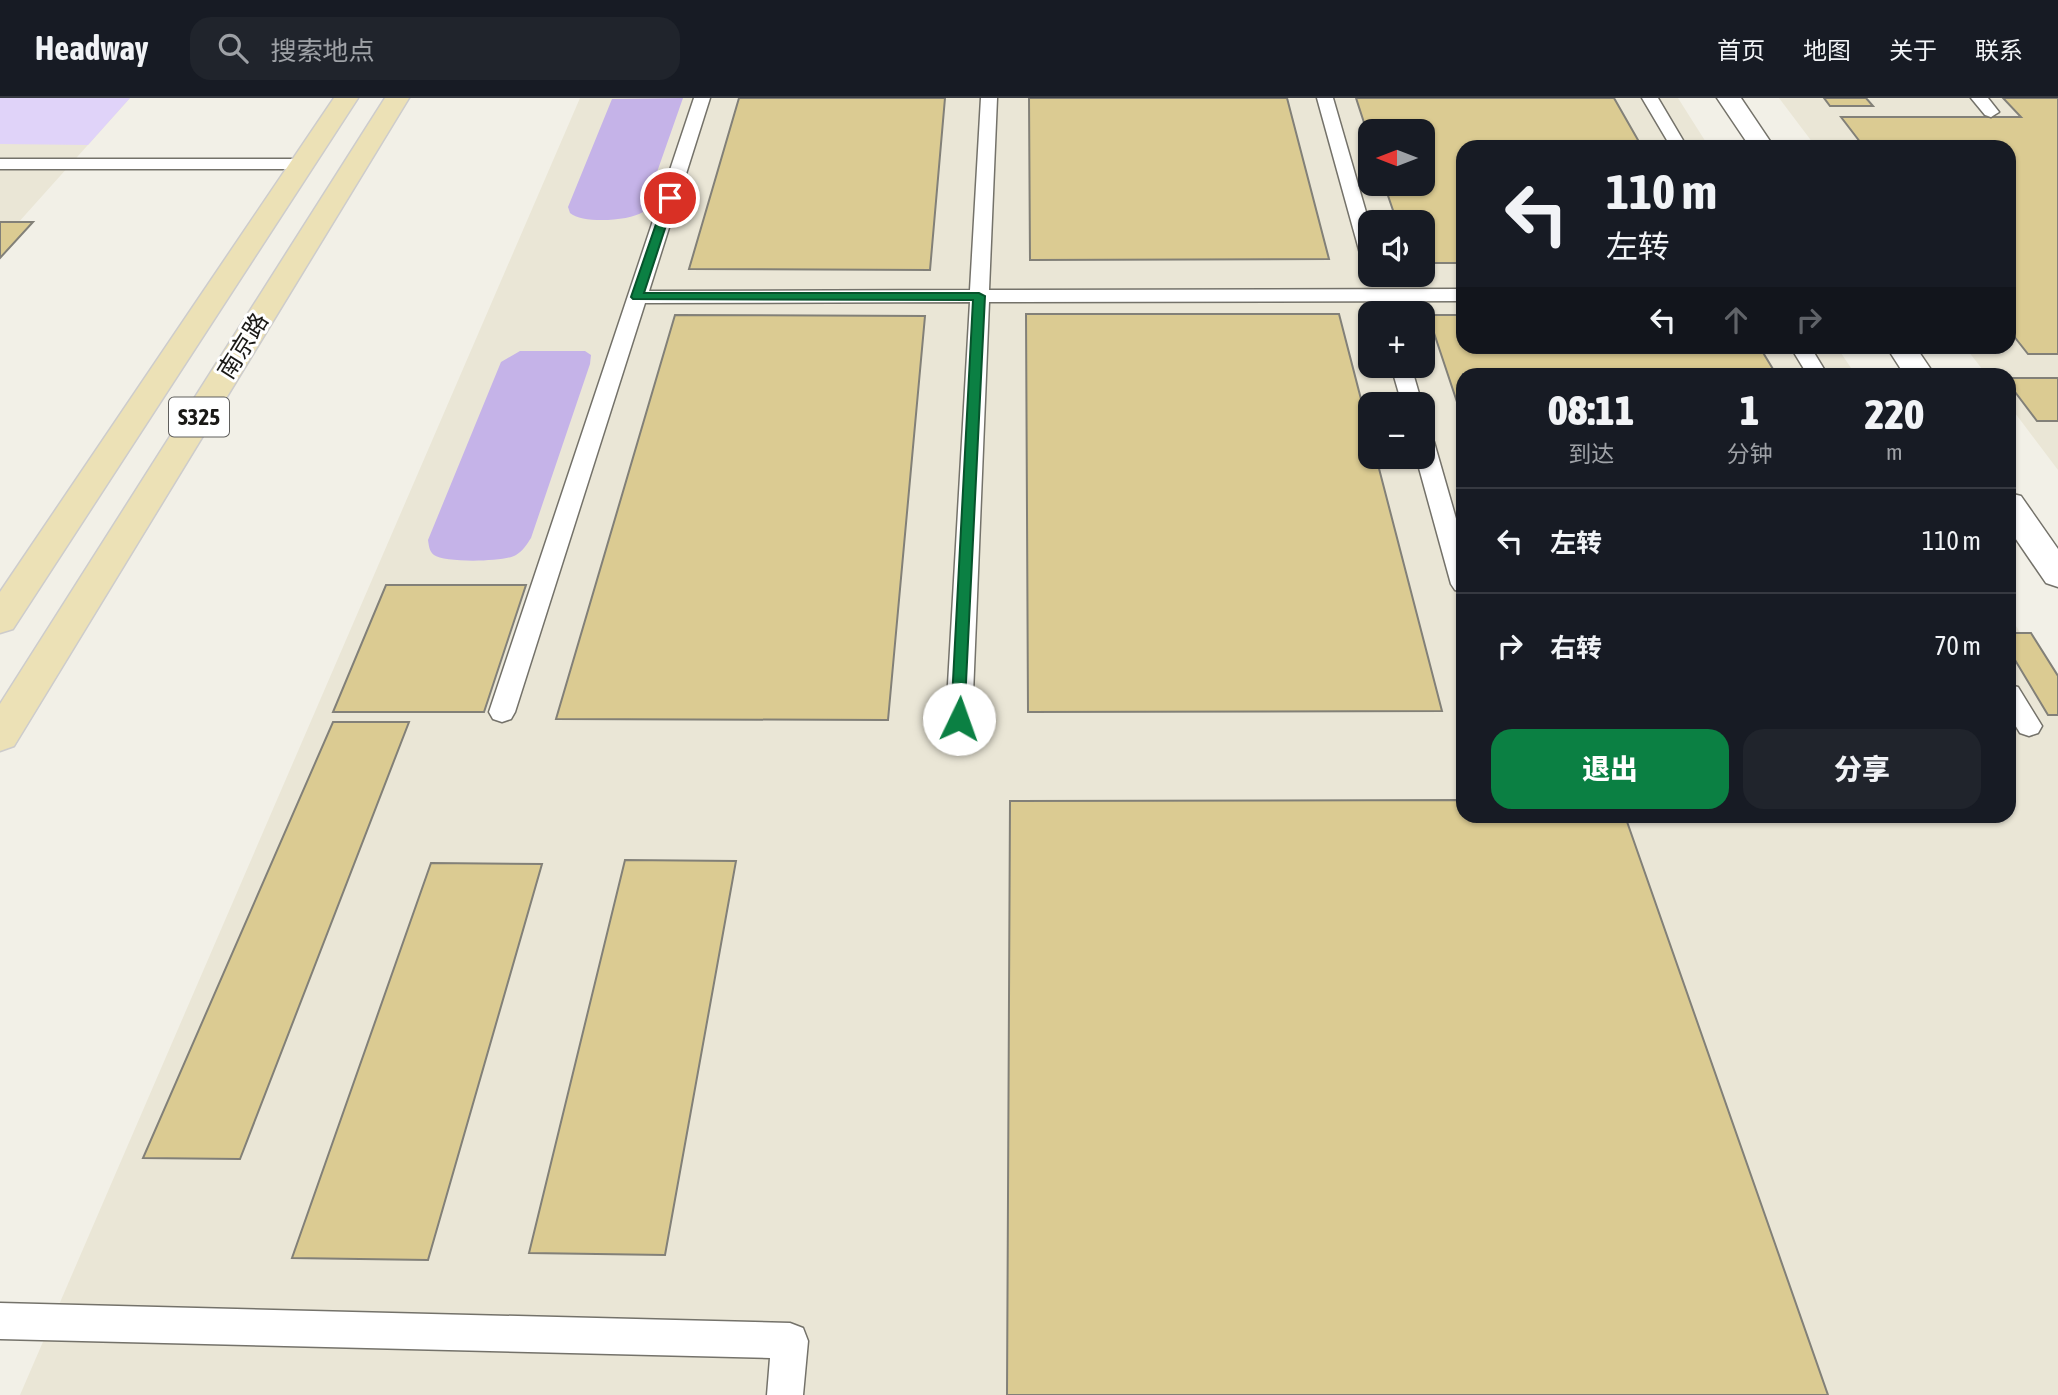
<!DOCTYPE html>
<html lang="zh">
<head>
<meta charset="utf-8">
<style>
  :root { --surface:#171b24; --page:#20242c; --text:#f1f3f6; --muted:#9ea1a6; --line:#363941; --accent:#0b8043 }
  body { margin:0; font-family:"Asap Condensed","Noto Sans SC",sans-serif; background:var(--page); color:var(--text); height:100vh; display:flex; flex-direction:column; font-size:26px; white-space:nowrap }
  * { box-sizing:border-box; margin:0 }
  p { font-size:23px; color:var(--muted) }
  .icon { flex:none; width:38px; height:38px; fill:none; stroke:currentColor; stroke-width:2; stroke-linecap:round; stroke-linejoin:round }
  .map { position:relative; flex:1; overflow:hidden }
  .sheet { position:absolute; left:1456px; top:270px; width:560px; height:455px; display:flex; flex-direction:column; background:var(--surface); border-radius:21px; box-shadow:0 2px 5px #0004 }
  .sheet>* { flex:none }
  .banner { position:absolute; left:1456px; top:42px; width:560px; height:214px; border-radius:21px; box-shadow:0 2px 5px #0004; background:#171b24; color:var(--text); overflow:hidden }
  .needle { width:46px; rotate:270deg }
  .controls { position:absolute; left:1358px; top:21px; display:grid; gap:14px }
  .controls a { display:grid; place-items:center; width:77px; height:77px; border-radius:14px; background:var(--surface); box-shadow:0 2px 5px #0004; font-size:35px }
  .pin { position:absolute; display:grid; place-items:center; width:60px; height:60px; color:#fff; margin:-30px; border:4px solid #fff; border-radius:50%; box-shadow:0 2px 7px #0007 }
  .me { position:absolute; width:77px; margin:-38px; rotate:3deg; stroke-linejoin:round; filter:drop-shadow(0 0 5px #0008) }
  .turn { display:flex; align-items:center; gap:24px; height:147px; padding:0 35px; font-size:32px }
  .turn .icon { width:91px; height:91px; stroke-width:2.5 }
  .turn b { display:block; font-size:49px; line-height:60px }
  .lanes { display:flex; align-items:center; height:66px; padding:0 35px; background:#0003; justify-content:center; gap:35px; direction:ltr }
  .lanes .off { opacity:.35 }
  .eta { display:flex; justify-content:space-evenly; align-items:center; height:119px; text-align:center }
  .eta b { font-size:42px; font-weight:800; line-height:49px }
  .cta { display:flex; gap:14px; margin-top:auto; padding:14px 35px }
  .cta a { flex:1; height:80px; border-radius:21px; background:var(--accent); color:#fff; font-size:28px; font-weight:800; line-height:80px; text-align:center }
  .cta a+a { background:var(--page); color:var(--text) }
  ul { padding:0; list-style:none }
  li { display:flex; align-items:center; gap:21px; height:105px; padding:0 35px; border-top:2px solid var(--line) }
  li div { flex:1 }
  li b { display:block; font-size:26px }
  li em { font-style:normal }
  header { display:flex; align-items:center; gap:42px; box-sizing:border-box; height:98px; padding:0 35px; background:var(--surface); border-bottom:2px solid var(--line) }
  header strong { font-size:33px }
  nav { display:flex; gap:38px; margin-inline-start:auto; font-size:24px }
  .search { width:490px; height:63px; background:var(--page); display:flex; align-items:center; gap:18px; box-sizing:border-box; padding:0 24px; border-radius:21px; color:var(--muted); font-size:26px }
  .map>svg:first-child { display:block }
  .built { fill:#eae6d6; fill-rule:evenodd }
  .green { fill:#e0d3f9 }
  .water { fill:#c5b3e8 }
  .building { fill:#dbcb92; stroke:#828078; stroke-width:2 }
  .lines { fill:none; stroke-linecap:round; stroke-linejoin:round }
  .lane-casing { stroke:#74726a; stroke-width:3 }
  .secondary-casing { stroke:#74726a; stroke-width:3 }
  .primary-casing { stroke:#cdcccc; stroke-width:3 }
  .lane { fill:#fff; fill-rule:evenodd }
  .secondary { fill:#fff; fill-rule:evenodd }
  .primary { fill:#ece1b6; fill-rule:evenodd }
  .route { fill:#0b8043; stroke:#07532c; stroke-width:2 }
  .labels { text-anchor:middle; stroke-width:6; stroke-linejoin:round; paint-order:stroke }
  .shield { fill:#fff; stroke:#5f5e5c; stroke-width:2 }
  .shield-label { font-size:23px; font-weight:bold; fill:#1a1916 }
  .street-label { font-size:24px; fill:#1a1916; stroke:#fff }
</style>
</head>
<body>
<header>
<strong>Headway</strong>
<div class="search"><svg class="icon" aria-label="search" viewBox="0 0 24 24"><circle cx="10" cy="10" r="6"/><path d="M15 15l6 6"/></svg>搜索地点</div>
<nav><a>首页</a><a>地图</a><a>关于</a><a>联系</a></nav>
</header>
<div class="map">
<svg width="2058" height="1297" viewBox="0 0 2058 1297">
  <rect width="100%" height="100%" fill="#f2f0e7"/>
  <path class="built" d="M0,0H130L0,145Z
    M580,0H1678L1709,49H1463V248L1837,249L1855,276H1463V718H2009V517L2058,594V1297H20ZM1370,33H1423V86H1370ZM1370,124H1423V177H1370ZM1370,215H1423V268H1370ZM1370,306H1423V359H1370Z
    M1779,0H2058V372L2009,307V276H1986L1965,249L2009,248V49H1816Z"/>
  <path class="green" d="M0,0H130L88,47L0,46Z"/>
  <path class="water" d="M683,0L643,114C629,123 583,126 570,115L568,109L612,1Z
    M520,253H585L591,257L590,266L531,440C527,446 523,453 516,457C505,464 444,465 434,457C429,453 429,448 428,442L501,264Z"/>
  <path class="building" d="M739,0H945L930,172L689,171Z
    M1029,0H1287L1329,161L1030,162Z
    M1356,0H1614L1642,49H1463V165H1423V124H1397L1384,86H1423V33H1370V43Z
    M1824,0H1866L1873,8H1830Z
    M2003,0H2058V256H2028L2009,232V49H1864L1841,19H2021Z
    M0,124H33L0,160Z
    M1026,216H1339L1370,336V359H1376L1442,613L1028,614Z
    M675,217L925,218L888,622L556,621Z
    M1428,217H1463V248H1759L1776,276H1463V322Z
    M2009,280H2058V323H2037L2009,286Z
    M386,487H526L484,614H333Z
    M2009,535H2031L2058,578V617H2048L2009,552Z
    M333,624H409L240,1061L143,1060Z
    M1463,702V718H1625L1828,1297H1007L1010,703Z
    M625,762L736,763L665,1157L529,1155Z
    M431,765L542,766L428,1162L292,1160Z"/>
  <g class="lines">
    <g class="lane-casing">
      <path id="lane" d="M694,0H710L649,193L970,192L981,0H997L989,192L1463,191V203L989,204L972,621L968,628L959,631L950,628L946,621L970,204L645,205L515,614L511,621L502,624L493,621L489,614Z
        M1317,0H1333L1370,128V164L1361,159Z
        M1642,0H1658L1687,49H1671Z
        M1971,0H1988L1999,14L1991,19L1985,17Z
        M0,61H302L311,66L302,71H0Z
        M1790,248H1810L1827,276H1807Z
        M1391,268H1411L1422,306H1402Z
        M1423,337L1431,339L1434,344L1463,445V494L1455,492L1451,486L1416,359H1423Z
        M2009,587L2018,589L2042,628L2038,635L2029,638L2020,635L2009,617Z
        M0,1205L790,1225L803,1230L808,1243L803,1297H767L770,1260L0,1241Z"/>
    </g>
    <g class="secondary-casing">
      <path id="secondary" d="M1717,0H1741L1774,49H1750Z
        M1886,248H1915L1934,276H1904Z
        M2009,395L2021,398L2058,451V489L2046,485L2009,431Z"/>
    </g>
    <g class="primary-casing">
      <path id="primary" d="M334,0H358L13,531L0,535V494Z
        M385,0H409L14,648L0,653V606Z"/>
    </g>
    <use href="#lane" class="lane"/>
    <use href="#secondary" class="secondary"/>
    <use href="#primary" class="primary"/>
  </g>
  <path class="route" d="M666,97L675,100L644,195H979L985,198L964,625L959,627L951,621L973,202L633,201L631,199Z"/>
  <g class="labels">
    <rect class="shield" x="169" y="299.5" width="60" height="39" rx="5"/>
    <g class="shield-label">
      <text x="199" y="327">S325</text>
    </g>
    <g class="street-label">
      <text transform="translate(243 248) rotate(-58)" y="8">南京路</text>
    </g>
  </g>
</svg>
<div class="controls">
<a><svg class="needle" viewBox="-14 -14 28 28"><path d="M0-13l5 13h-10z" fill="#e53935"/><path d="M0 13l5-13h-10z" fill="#9ea1a6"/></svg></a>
<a><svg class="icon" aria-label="sound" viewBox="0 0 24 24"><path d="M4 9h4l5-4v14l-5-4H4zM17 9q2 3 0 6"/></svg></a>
<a>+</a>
<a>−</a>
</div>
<div class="pin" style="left:670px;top:100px;background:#d93025"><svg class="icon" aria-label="arrive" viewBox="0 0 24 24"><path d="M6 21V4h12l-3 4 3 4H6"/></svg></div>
<svg class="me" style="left:959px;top:621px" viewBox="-20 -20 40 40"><circle r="19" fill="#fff"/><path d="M0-13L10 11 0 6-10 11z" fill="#0b8043"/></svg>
<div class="banner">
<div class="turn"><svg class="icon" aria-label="left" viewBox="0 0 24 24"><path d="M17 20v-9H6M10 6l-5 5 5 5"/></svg><div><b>110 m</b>左转</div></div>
<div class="lanes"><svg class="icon" aria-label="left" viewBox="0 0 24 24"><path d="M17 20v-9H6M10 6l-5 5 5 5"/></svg><svg class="icon off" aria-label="ahead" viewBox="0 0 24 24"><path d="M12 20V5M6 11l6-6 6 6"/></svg><svg class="icon off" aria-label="right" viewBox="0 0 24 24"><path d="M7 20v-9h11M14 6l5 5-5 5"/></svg></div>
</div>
<section class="sheet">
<div class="eta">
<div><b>08:11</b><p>到达</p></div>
<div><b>1</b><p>分钟</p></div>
<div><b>220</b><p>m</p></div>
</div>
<ul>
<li><svg class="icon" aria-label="left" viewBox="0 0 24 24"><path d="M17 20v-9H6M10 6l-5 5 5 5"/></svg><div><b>左转</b></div><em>110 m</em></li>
<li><svg class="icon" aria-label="right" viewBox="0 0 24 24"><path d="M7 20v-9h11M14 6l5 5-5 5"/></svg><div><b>右转</b></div><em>70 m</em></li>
</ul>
<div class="cta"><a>退出</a><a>分享</a></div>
</section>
</div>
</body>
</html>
